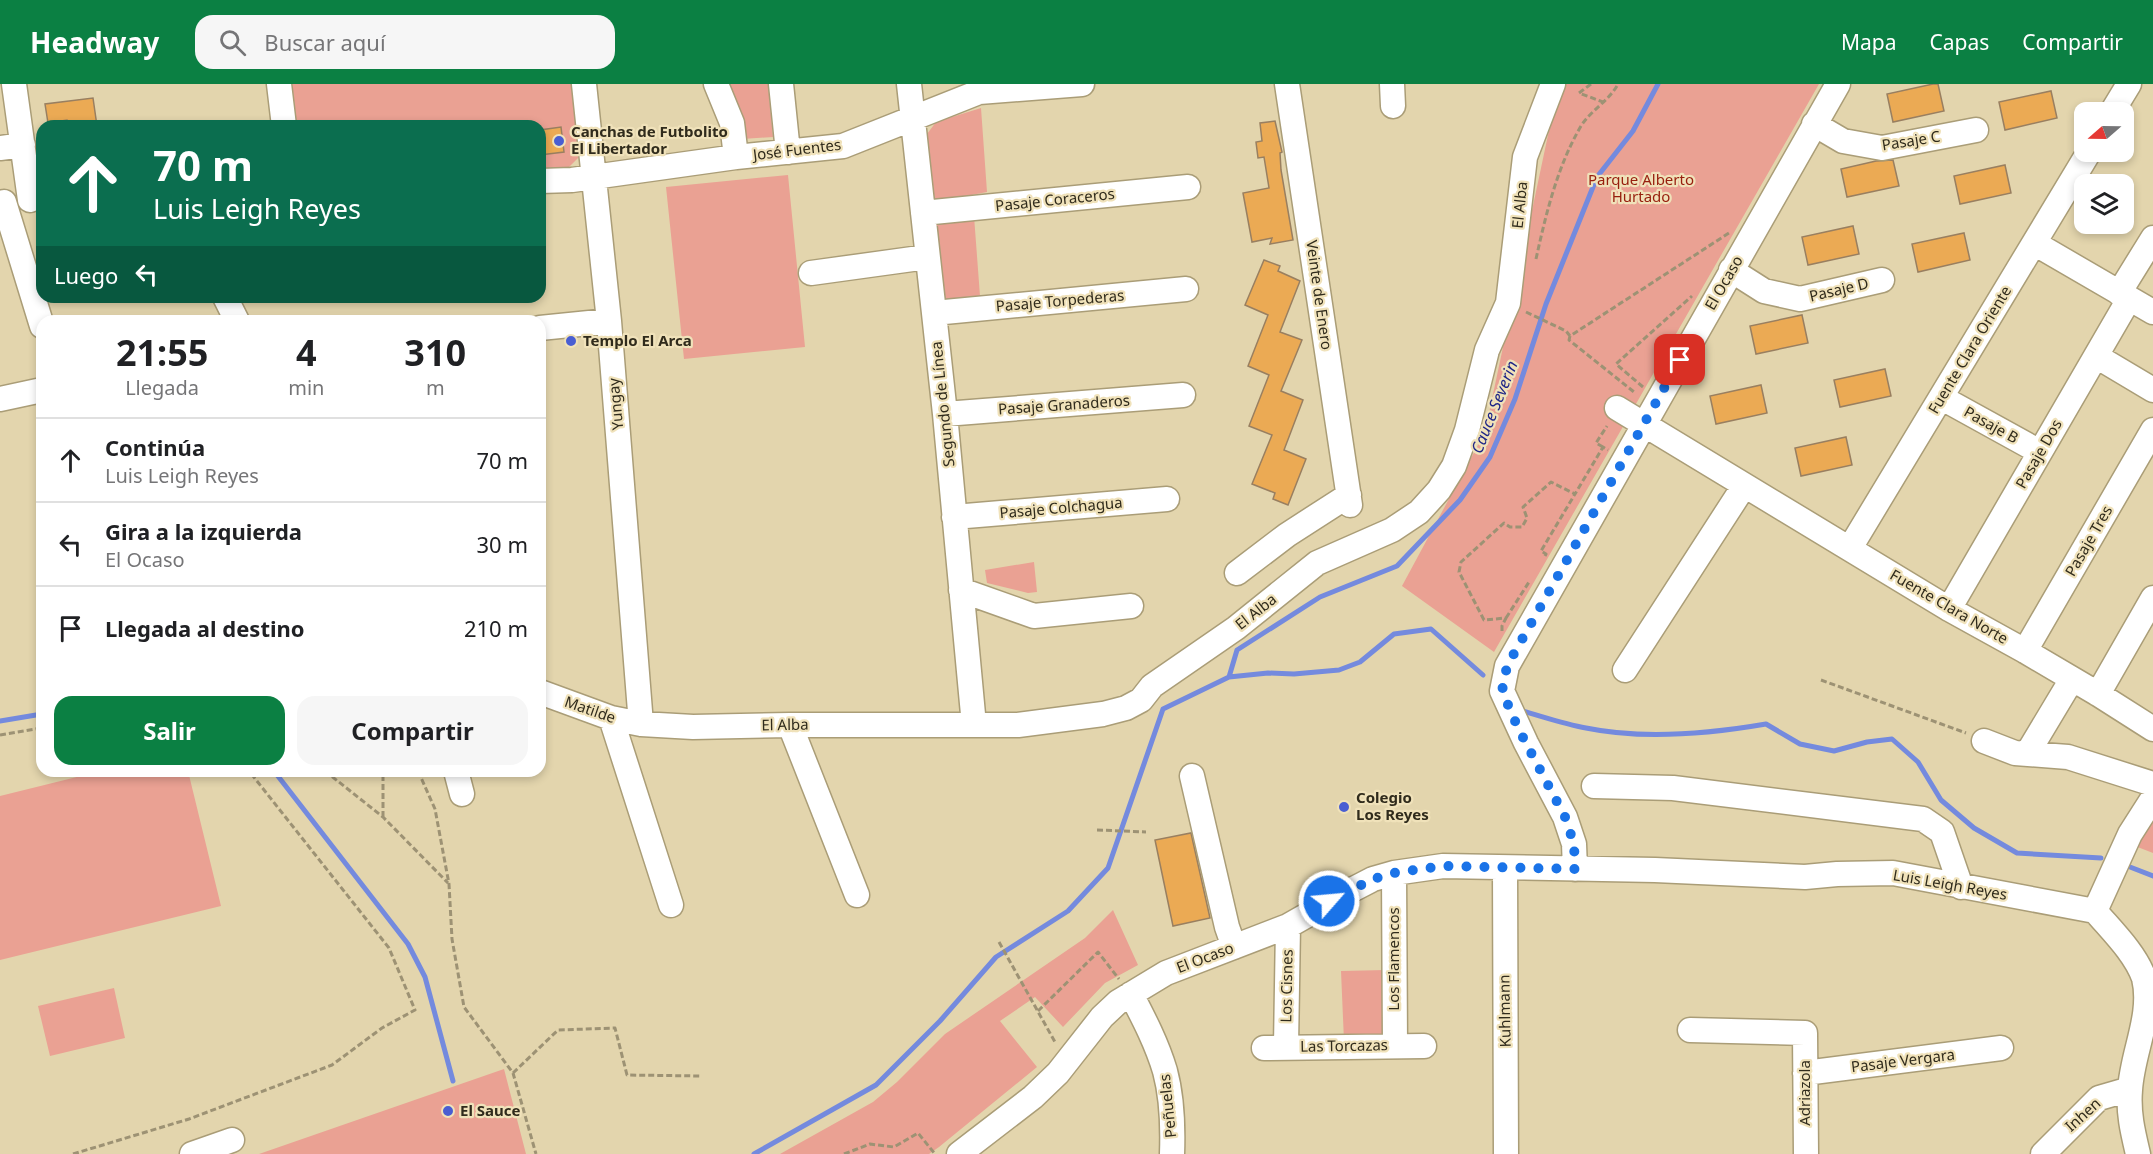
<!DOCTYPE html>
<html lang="es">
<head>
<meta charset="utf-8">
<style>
  :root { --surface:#fff; --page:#f6f6f6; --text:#202124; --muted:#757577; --line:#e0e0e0; --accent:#0b8043 }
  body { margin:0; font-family:"Noto Sans",sans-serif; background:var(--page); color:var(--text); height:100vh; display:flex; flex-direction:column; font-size:22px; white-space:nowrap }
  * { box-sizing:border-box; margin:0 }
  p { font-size:20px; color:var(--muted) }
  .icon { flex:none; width:33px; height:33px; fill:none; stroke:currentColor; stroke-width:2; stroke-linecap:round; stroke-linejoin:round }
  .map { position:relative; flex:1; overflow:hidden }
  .panel { position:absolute; left:36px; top:231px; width:510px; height:462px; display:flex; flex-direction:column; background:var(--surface); border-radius:18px; box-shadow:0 3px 9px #0003 }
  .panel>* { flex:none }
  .top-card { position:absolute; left:36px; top:36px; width:510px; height:183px; border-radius:18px; box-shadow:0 3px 9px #0003; background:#0b6e4f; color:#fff; overflow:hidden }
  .needle { width:39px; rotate:250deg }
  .buttons { position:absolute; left:2074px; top:18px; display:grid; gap:12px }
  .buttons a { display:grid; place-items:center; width:60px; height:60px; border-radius:12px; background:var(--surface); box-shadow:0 3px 9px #0003; font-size:30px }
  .pin { position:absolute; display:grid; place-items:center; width:51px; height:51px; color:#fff; margin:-26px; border-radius:12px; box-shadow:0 3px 9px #0006 }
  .me { position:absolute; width:66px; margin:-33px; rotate:63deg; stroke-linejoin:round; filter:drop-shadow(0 0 4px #0008) }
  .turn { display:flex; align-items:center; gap:21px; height:126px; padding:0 18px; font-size:27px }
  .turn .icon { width:78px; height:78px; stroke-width:2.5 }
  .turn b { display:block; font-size:42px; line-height:51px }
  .then { display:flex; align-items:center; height:57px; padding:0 18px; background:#0003; gap:12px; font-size:22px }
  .eta { display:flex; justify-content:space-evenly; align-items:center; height:102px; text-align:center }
  .eta b { font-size:36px; font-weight:700; line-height:42px }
  .action { display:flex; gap:12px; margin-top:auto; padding:12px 18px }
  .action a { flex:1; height:69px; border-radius:18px; background:var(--accent); color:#fff; font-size:24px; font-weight:700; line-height:69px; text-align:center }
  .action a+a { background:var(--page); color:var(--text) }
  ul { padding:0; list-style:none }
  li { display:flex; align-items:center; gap:18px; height:84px; padding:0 18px; border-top:2px solid var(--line) }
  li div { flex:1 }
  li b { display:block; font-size:22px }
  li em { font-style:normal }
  header { display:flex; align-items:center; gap:36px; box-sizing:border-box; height:84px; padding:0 30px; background:var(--accent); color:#fff }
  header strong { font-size:28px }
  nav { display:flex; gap:33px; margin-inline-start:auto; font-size:21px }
  .search { width:420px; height:54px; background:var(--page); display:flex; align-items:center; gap:15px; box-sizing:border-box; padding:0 21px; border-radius:18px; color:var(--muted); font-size:22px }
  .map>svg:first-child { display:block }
  .green { fill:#eaa193 }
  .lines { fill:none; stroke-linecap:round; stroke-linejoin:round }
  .stream { stroke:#748ade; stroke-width:5 }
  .building { fill:#ebaa54; stroke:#997f60; stroke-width:1.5 }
  .minor-casing { stroke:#aa9d77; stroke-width:27 }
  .path { stroke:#9d9274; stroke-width:3; stroke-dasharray:6 3; stroke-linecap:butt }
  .minor { stroke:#fff; stroke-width:24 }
  .route { stroke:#1a73e8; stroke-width:10; stroke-dasharray:0 18 }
  .poi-dot { fill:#495ed2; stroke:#f0e2ba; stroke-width:2 }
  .labels { text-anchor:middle; stroke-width:4.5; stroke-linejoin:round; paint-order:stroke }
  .poi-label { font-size:15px; font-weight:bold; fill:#302b1c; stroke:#f0e2ba; text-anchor:start }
  .street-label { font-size:15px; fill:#302b1c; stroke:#f0e2ba }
  .park-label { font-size:15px; fill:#971f0e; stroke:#f0e2ba }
  .water-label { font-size:16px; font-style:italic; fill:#1f2687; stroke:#f0e2ba }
</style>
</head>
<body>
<header>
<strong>Headway</strong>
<div class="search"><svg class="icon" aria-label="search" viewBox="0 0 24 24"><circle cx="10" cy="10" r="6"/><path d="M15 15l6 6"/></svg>Buscar aquí</div>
<nav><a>Mapa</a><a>Capas</a><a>Compartir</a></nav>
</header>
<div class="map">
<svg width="2153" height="1070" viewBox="0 0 2153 1070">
  <rect width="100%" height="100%" fill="#e3d5ad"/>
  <path class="green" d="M292,0H572L579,73L569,83L540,84V42H297Z
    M725,0H768L773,53L742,55Z
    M1563,0H1819L1494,568L1402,502L1485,348L1548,51Z
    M981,24L987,108L935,118L927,50L936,38Z
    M788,91L805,263L684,275L666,103Z
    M974,132L980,212L941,217L934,139Z
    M1034,478L1037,508L1028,509L987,499L985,486Z
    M101,687H188L221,822L0,876V712Z
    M2153,737V769L2135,762Z
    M1113,826L1138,881L1105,899L1063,943L1035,913L1000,937L1037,983L939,1063L929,1070H780L873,1018L897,998L945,950L1085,854Z
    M1386,886L1388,955L1344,957L1341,887Z
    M114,904L125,954L50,972L38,922Z
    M504,985L526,1070H259Z"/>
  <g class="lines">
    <path class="stream" d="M1229,593L1237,566L1320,513L1397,482L1460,416L1490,373L1515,315L1546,220L1597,93L1633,47L1658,0
      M1519,626C1541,632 1564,640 1586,644C1644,656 1708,650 1766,640L1800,660L1834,667L1867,658L1892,655L1918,678L1941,716L1974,744L2017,769L2101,774
      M0,637L42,630
      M274,687L408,860L425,893L453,997
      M2130,783L2153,792
      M754,1070L876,1001L940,937L996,873L1068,827L1108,784L1163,625L1229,593L1268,589L1294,590L1339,586L1360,578L1394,550L1431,545L1483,591"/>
  </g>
  <path class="building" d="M1933,0H1938L1944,27L1893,38L1887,10Z
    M2051,7L2057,34L2005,46L1999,18Z
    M93,14L97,42H68L67,36L48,39L45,20Z
    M1275,37L1282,68L1280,69L1281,86L1293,156L1270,160L1272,154L1252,158L1243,109L1269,104L1264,73L1258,74L1256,58L1262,57L1260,39Z
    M561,43L564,68L540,71V46Z
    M1893,76L1899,102L1847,113L1841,85L1876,77Z
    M2005,81L2011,109L1960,120L1954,92Z
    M1853,142L1859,170L1808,181L1802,153Z
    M1964,149L1970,176L1918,188L1912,160Z
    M1264,176L1280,182L1278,187L1300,197L1280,248L1302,256L1281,307L1303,316L1284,366L1306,375L1288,421L1273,415L1275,409L1252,400L1272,351L1249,342L1269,291L1248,282L1268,231L1245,221Z
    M1802,231L1808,259L1756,270L1750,242Z
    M1885,285L1891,312L1840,323L1834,296Z
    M1761,301L1767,329L1716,340L1710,312Z
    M1846,353L1852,381L1801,392L1795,364Z
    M1191,749L1210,834L1173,842L1155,756Z"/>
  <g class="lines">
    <g class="minor-casing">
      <path id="minor" d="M14,0L30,116
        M279,0L284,42
        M584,0L609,237L641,640
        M716,0L732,39L736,73
        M781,0L788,68
        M909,0L945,330L974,641
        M1287,0L1350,421
        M1392,0L1393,22
        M2112,28L2129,0
        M1814,40L1843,57L1882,64L1976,46
        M0,64L23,61
        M540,97L572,96L736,73L843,62L979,8L1082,0
        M4,118L42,242
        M923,129L1188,103
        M2034,159L2153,228
        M1731,186L1764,207L1800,215L1882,196
        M811,189L927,173
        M2119,209L2153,154
        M225,213L237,237
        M934,229L1186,205
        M540,244L609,237
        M2096,272L2153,306
        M1942,314L2040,368
        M0,315L42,306
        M1617,324L1949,525L2025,567L2098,610L2153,645
        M945,330L1183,311
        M954,433L1167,415
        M1850,464L2089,68
        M1237,489L1287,451L1349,411
        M961,506L1034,532L1131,522
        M1949,525L2129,215
        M2025,567L2153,346
        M1625,586L1744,402
        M540,608L611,634L641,640L693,643L790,641H1018L1103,630L1126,624L1141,616L1152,602L1236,544L1317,479L1392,446L1419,428L1439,406L1454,382L1467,346L1487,266L1508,219L1525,73L1553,0
        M2098,610L2153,514
        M611,634L671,821
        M790,641L857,811
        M1984,657L2015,669L2068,673L2153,700
        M2027,670L2072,595
        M456,687L462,710
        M1192,692L1227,843L1234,863
        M1594,702L1673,704L1923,735L1942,748L1961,803
        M1505,784L1506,1070
        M1575,785L1574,760L1565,733L1526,659L1502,607L1507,582L1838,0
        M1394,789L1395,961
        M2095,827L2130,750L2153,714
        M1131,910C1144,935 1157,960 1165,987C1172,1013 1173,1043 1172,1070
        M1690,946L1805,949L1806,1070
        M1286,962L1288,842
        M1264,964L1424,962
        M1805,989L2001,964
        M192,1070L232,1056
        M959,1070L1033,1013L1058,989L1102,933L1118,918L1166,889L1288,842L1346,809L1373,795L1394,789L1443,782L1655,786L1805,793L1837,790L1893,789L2095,827C2112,847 2135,869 2144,894C2153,931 2132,969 2130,1006C2128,1029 2133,1049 2138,1070
        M2043,1070L2099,1014L2130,1005"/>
    </g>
    <path class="path" d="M1591,0L1579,9L1603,18
      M1536,175C1546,130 1557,83 1581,42C1591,26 1609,17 1618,0
      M1526,228L1566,247L1570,252L1729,149
      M1570,252L1569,256L1634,308
      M1643,303L1616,280L1692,212
      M1603,363L1596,359L1607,342
      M1545,472L1546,470L1541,467L1575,410
      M1506,534L1529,498
      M1502,547V542L1506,534L1484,536L1459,488L1461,478L1504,439L1510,443H1522L1527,434L1523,423L1551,398L1575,410L1603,363L1608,366
      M1821,596L1966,649
      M0,651L42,644
      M325,687L383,733L448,799
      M418,687L435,725L449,800L452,855L464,923L513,989L536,1070
      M383,733V687
      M1097,746L1146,748
      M999,858L1055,958
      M1038,927L1098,868L1119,895
      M513,989L558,946L615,944L627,991L700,992
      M73,1070L189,1035L332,981L382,944L415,926L389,864L249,687
      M844,1070L870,1060L894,1063L918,1049L935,1070"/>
    <use href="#minor" class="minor"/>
  </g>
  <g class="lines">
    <path class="route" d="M1329,817L1373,795L1394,789L1443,782L1575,785L1574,760L1565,733L1518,644L1502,607L1507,582L1680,276"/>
  </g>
  <g class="poi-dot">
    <circle cx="559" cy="57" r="6"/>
    <circle cx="571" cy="257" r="6"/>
    <circle cx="1344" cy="723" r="6"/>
    <circle cx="448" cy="1027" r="6"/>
  </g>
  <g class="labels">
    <g class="poi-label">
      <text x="571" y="53">Canchas de Futbolito<tspan x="571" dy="17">El Libertador</tspan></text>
      <text x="583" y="262">Templo El Arca</text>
      <text x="1356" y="719">Colegio<tspan x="1356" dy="17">Los Reyes</tspan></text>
      <text x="460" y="1032">El Sauce</text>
    </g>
    <g class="street-label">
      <text transform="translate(1911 57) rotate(-9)" y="5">Pasaje C</text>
      <text transform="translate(797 66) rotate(-7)" y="5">José Fuentes</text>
      <text transform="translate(1055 116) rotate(-6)" y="5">Pasaje Coraceros</text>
      <text transform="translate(1520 121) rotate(-84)" y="5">El Alba</text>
      <text transform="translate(1724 199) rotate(-60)" y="5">El Ocaso</text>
      <text transform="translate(1839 206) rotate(-13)" y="5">Pasaje D</text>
      <text transform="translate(1319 211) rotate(82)" y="5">Veinte de Enero</text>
      <text transform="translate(1060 217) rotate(-5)" y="5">Pasaje Torpederas</text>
      <text transform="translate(1970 266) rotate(-59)" y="5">Fuente Clara Oriente</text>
      <text transform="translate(616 320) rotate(-95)" y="5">Yungay</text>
      <text transform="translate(943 320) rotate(-96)" y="5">Segundo de Línea</text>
      <text transform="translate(1064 321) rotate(-4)" y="5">Pasaje Granaderos</text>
      <text transform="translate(1991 341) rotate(29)" y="5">Pasaje B</text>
      <text transform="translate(2039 370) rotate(-60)" y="5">Pasaje Dos</text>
      <text transform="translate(1061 424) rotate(-5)" y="5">Pasaje Colchagua</text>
      <text transform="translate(2089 457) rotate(-60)" y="5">Pasaje Tres</text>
      <text transform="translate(1949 523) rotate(30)" y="5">Fuente Clara Norte</text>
      <text transform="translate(1256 528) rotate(-38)" y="5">El Alba</text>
      <text transform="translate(590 626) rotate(19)" y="5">Matilde</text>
      <text transform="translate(785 641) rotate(-1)" y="5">El Alba</text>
      <text transform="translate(1950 801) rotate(10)" y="5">Luis Leigh Reyes</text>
      <text transform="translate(1205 874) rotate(-21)" y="5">El Ocaso</text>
      <text transform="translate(1394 875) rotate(-90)" y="5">Los Flamencos</text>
      <text transform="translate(1287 902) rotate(-89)" y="5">Los Cisnes</text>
      <text transform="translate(1505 927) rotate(-91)" y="5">Kuhlmann</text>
      <text transform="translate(1344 962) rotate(-1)" y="5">Las Torcazas</text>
      <text transform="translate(1903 977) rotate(-7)" y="5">Pasaje Vergara</text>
      <text transform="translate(1805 1009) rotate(-90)" y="5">Adriazola</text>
      <text transform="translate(1168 1022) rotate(-96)" y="5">Peñuelas</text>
      <text transform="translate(2083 1031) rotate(-42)" y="5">Inhen</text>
    </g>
    <g class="park-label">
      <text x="1641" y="101">Parque Alberto<tspan x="1641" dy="17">Hurtado</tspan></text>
    </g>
    <g class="water-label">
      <text transform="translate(1494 323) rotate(-68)" y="6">Cauce Severin</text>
    </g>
  </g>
</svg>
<div class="buttons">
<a><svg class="needle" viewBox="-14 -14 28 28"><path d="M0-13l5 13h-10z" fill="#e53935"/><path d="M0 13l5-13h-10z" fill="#757577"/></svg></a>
<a><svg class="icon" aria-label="layers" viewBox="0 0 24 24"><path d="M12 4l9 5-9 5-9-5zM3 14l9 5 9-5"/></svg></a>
</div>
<div class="pin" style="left:1680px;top:276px;background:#d93025"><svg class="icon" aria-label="arrive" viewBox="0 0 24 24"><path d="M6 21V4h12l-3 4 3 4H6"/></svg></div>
<svg class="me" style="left:1329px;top:817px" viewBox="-20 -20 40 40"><circle r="17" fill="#1a73e8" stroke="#fff" stroke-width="3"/><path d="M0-11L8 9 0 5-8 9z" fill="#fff"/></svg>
<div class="top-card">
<div class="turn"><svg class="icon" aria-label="ahead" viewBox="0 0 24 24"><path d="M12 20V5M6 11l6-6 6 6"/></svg><div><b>70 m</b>Luis Leigh Reyes</div></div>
<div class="then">Luego<svg class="icon" aria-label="left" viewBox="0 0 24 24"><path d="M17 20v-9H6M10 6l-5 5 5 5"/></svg></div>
</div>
<section class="panel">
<div class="eta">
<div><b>21:55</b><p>Llegada</p></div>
<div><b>4</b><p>min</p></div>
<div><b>310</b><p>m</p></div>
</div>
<ul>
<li><svg class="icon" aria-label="ahead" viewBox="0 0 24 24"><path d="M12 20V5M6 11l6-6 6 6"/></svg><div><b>Continúa</b><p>Luis Leigh Reyes</p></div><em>70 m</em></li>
<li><svg class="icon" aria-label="left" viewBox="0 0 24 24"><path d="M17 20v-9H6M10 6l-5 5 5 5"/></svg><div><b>Gira a la izquierda</b><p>El Ocaso</p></div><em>30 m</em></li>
<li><svg class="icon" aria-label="arrive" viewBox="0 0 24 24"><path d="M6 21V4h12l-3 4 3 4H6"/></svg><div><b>Llegada al destino</b></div><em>210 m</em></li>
</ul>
<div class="action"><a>Salir</a><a>Compartir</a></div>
</section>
</div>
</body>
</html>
